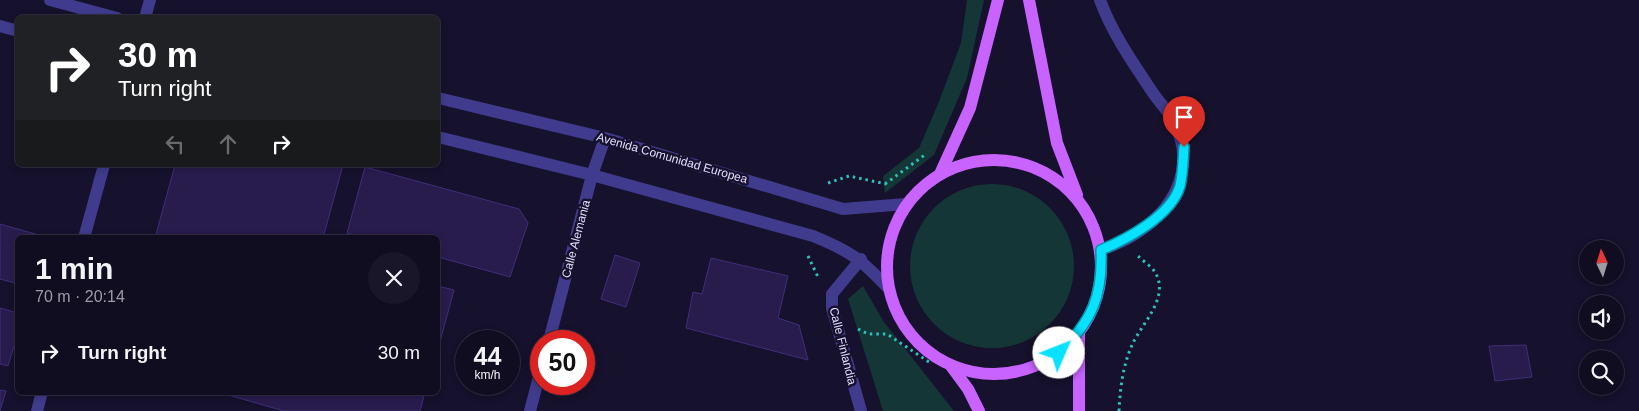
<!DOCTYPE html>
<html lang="en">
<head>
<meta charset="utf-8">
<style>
  :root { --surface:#100d21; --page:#19162a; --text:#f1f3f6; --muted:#9c9ca5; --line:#302d3f }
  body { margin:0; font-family:Helvetica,sans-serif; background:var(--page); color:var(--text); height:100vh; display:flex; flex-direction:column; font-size:19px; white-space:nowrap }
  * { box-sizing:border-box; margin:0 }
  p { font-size:16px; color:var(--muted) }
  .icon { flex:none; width:28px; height:28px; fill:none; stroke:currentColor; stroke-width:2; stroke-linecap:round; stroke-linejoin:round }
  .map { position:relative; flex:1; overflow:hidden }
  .sheet { position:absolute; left:15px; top:235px; width:425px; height:160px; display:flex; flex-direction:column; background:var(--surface); border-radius:8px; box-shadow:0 2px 8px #0003,0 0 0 1px var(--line) }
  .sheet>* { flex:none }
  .guide { position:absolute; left:15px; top:15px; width:425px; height:152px; border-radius:8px; box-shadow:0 2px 8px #0003,0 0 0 1px var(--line); background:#202124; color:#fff; overflow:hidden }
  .needle { width:32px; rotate:356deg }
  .tools { position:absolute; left:1579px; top:240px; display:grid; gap:10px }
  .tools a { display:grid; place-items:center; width:45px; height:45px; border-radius:50%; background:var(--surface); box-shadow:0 2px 8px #0003,0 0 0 1px var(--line); font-size:25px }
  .speed { position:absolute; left:455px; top:330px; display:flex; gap:10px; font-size:25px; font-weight:700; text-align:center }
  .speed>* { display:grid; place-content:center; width:65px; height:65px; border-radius:50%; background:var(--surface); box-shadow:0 2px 8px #0003,0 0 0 1px var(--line); line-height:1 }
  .speed small { font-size:12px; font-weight:400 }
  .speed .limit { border:8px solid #d22; background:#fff; color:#111 }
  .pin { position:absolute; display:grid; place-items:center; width:42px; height:42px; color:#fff; margin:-51px -21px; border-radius:50% 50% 50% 0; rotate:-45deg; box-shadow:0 0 5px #0007 }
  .pin .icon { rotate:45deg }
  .me { position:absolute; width:55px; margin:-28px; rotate:46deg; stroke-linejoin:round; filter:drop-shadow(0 0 4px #0008) }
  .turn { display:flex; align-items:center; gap:18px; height:105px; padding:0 20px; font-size:22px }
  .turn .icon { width:65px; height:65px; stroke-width:2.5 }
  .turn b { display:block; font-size:35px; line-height:42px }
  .lanes { display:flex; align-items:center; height:48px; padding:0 20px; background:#0003; justify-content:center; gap:25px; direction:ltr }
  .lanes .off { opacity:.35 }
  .round { display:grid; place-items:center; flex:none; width:52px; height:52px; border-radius:26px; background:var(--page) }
  .head { display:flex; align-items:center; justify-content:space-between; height:85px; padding:0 20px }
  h1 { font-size:30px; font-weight:700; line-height:38px }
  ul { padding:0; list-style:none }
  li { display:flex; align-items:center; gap:15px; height:65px; padding:0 20px }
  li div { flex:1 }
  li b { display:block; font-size:19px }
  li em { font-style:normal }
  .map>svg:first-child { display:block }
  .green { fill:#143636 }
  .building { fill:#281c4d; stroke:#3f2e7a }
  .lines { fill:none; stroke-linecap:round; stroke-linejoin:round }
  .path { stroke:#2fc0bb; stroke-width:3; stroke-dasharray:2.5 4; stroke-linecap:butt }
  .minor { stroke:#403b8c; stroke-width:12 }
  .major { stroke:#c863ff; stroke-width:12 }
  .route-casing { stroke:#0592a6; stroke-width:12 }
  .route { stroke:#08e1ff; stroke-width:9 }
  .labels { text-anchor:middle; stroke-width:5; stroke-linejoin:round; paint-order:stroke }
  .street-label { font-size:12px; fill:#e1dcff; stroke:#16112c }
</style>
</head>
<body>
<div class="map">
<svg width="1639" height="411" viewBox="0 0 1639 411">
  <rect width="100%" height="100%" fill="#16112c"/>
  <path class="green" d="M967,0H984L967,78L934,155L885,193L883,176L919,148L938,104L961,43Z
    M910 266a82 82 0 1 1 164 0a82 82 0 1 1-164 0Z
    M863,286L884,322L954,411H883L848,299Z"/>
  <path class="building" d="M175,165H343L323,238H155Z
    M365,167L519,209L528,223L510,277L438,257V238H364L347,233Z
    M0,224L46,237L18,238V284L0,279Z
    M615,255L640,263L626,307L601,299Z
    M711,258L788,276L778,318L799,325L808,360L686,328L693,292L702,294Z
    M438,286L454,290L438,349Z
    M0,308L18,313V333L8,366L0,364Z
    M1526,345L1532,377L1495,381L1489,346Z
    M0,390L6,391L0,411Z
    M218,392H425L420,411H284Z"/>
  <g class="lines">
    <path class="path" d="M828,183L849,176L886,184
      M885,184L926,154
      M808,256L819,279
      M858,329L868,334H887L932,364
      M1119,411C1120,388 1123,364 1133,343C1143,322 1170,297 1155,272C1151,266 1143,261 1138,256"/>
    <path class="minor" d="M50,0L117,18
      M1100,0C1112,33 1133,63 1153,93C1159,102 1168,111 1173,120C1198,167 1174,211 1132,236C1123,242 1111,246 1101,250
      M145,18L150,0
      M0,26L18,31
      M438,98L605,138L843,209L906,204
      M438,137L592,175L813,236C850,251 861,259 888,288
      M84,238L104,165
      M861,259L832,294V308L861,411
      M549,341L592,175L605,138
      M37,411L42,392
      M530,411L541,369"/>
    <path class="major" d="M1029,0L1057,143L1077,195
      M887 267a107 107 0 1 1 214 0a107 107 0 1 1-214 0Z
      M940,174L970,108L998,0
      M951,366L968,389L979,411
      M1079,411V333"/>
  </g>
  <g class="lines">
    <g class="route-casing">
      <path id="route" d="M1059,353C1092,321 1103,296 1101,250C1127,239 1171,216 1180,186C1183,173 1183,160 1184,147"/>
    </g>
    <use href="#route" class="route"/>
  </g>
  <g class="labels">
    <g class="street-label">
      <text transform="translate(672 158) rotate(16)" y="4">Avenida Comunidad Europea</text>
      <text transform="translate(576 239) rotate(-75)" y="4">Calle Alemania</text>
      <text transform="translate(843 346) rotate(76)" y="4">Calle Finlandia</text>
    </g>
  </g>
</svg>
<div class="tools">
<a><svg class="needle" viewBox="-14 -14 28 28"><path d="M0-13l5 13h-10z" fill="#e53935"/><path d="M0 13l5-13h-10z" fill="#9c9ca5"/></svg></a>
<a><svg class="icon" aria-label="sound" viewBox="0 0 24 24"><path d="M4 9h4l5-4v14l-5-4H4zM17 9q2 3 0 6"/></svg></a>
<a><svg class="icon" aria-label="search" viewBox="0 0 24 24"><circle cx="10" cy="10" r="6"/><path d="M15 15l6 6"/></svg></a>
</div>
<div class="speed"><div>44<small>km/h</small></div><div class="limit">50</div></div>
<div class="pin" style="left:1184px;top:147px;background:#d93025"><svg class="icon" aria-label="arrive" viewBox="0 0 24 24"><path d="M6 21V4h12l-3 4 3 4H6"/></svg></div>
<svg class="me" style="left:1059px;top:353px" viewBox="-20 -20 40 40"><circle r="19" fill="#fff"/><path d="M0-13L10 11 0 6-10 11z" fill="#08e1ff"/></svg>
<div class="guide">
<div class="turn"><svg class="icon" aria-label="right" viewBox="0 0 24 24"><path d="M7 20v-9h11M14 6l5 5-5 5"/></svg><div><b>30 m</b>Turn right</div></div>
<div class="lanes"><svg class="icon off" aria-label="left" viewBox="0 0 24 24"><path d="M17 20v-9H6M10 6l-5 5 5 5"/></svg><svg class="icon off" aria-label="ahead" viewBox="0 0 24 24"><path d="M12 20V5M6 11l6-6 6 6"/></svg><svg class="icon" aria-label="right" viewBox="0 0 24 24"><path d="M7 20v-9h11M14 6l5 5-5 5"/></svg></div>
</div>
<section class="sheet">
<div class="head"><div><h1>1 min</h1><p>70 m · 20:14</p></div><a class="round"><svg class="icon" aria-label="close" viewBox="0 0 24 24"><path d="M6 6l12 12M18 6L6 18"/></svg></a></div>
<ul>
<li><svg class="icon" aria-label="right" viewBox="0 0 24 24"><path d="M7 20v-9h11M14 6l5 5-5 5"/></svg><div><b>Turn right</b></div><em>30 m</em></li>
</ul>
</section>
</div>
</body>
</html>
